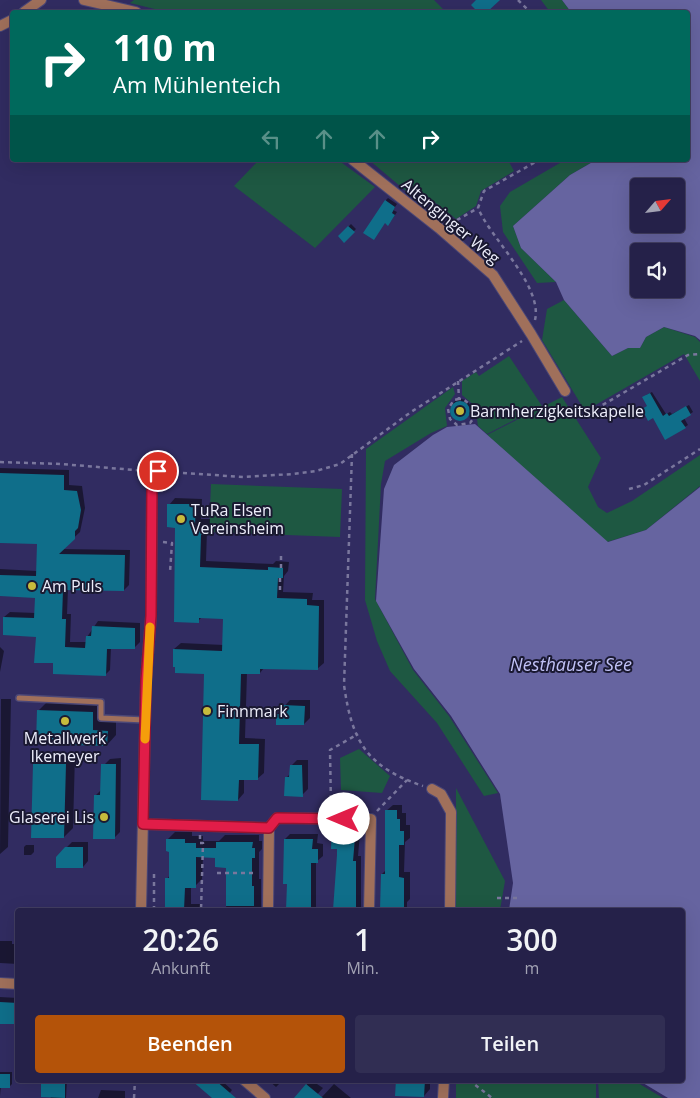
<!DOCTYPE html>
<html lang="de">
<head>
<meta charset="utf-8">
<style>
  :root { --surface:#252149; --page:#312e53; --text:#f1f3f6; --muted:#a3a3b4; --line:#423e61; --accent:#b45309 }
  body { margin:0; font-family:"Open Sans",sans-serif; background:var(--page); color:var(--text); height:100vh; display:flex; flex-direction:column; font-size:19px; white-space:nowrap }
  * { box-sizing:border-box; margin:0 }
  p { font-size:16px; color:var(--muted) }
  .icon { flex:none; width:28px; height:28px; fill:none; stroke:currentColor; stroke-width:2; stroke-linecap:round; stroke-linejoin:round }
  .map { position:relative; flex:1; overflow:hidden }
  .drawer { position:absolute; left:15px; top:908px; width:670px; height:175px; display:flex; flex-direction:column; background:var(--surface); border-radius:5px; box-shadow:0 5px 20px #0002,0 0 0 1px var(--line) }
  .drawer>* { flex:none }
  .top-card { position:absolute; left:10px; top:10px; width:680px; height:152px; border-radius:5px; box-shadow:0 5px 20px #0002,0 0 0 1px var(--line); background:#00695c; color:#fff; overflow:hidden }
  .needle { width:32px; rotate:62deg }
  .tools { position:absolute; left:630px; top:178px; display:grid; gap:10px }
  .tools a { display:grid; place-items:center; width:55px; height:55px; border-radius:5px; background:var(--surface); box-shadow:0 5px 20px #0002,0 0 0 1px var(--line); font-size:25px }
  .pin { position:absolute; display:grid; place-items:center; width:42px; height:42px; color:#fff; margin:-21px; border:2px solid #fff; border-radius:50%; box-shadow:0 1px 5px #0007 }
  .me { position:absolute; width:55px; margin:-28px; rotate:270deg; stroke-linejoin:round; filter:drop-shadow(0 0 4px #0008) }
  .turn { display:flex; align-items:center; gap:18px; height:105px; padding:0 20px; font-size:22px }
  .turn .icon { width:65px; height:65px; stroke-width:2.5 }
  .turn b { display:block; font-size:35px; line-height:42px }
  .lanes { display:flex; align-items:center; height:48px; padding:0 20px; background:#0003; justify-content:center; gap:25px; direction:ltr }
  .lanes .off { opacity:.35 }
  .eta { display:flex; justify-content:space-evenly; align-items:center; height:85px; text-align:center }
  .eta b { font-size:30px; font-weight:600; line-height:35px }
  .action { display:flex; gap:10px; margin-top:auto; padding:10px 20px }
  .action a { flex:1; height:58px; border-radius:5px; background:var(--accent); color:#fff; font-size:20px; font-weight:600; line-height:58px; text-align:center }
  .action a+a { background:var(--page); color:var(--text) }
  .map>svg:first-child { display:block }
  .green { fill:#1e5842 }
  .water { fill:#6664a0; fill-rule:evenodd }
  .shadow { fill:#0007 }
  .building { fill:#0f6e8a }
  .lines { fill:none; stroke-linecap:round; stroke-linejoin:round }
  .service-casing { stroke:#4b4777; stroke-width:8 }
  .minor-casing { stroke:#4b4777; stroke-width:12 }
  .tertiary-casing { stroke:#4b4777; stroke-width:12 }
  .path { stroke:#7a779d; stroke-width:2.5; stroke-dasharray:4 4; stroke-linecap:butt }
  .service { stroke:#a0705b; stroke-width:5 }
  .minor { stroke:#a0705b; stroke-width:10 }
  .tertiary { stroke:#a0705b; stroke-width:10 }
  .route-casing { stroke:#92132f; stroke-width:12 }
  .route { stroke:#e11d48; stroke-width:9 }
  .slow { stroke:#f59e0b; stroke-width:9 }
  .poi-dot { fill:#c6bb3c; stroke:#1a1931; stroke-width:2 }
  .labels { text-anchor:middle; stroke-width:4; stroke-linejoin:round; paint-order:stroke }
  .street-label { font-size:16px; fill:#edeefb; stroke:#1a1931 }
  .poi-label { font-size:16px; fill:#edeefb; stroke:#1a1931; text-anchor:start }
  .water-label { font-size:18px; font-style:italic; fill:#c0c1f5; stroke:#1a1931 }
</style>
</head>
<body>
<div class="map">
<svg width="700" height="1098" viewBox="0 0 700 1098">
  <rect width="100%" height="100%" fill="#312c61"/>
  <path class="green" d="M134,0H434L446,12H167L130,3Z
    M541,0H562L571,12H550Z
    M259,160H338L375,187L315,248L234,186Z
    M369,160H508L514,171L481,191L476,206L456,219L423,193L413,197Z
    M565,160H596L570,175L513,226L521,248L556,282L537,283L503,232L500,206L510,192Z
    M564,300L612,356L628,348H640L646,337L664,327L695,337L700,342V381L684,354L585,411L542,340L547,309Z
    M509,356L542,406L487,434L478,426L475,406L462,395V381L476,372L479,376Z
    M453,387L455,394L445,408L447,426L431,433L385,461L381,484L375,599L413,670L449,716L498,793L484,796L437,723L390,671L377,641L365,600L366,449Z
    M562,397L601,458L588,487L598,507L607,513L632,501L700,455V486L646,530L607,542L487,435Z
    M211,484L342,489L340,537L209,532Z
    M359,749L390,776L382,793L341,790L340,758Z
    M456,788L505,881L500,910H456Z
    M456,1080H596V1098H456Z
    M598,1080H633L663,1098H599Z"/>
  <path class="water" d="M562,0H700V340L695,336L664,327L646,337L640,348H628L612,356L564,300L556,282L521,248L513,226L570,175L596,160H688V12H571ZM639,186H676V224H639ZM639,251H676V289H639Z
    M475,424L608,542L646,530L700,487V1098H668L638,1080H682V910H509L513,883L500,794L451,716L414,669L376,601L384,489L394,465L433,435L447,427Z"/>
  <path class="shadow" d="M388,198L397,204L393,210L397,212L391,221L386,200Z
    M351,224L356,229L344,241L339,236Z
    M652,392L666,414L670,412L672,414L689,405L693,412L684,418L688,425L685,427L666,439L648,406L646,395Z
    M451 409a10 10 0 1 1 20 0a10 10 0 1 1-20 0Z
    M0,468L69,470V485L82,486L85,508L80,532L62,549L130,550L129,585L124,590L68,589L67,614H71L70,642H87V637L98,621L140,623V642L134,648H111L110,670L105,675L55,662L37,635L4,617L10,612L36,613V596L0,595V569L37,571L38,543L0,542Z
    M175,498L202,499L201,519H210V528L207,531L206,561L273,564L276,561L289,562L288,571L284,576L283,592L313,593L312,600H324V663L317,669L264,668L260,673H247L245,738L265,739L264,773L257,779L244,778V793L238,800L205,672L174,649L181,643L224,645V617L203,616L198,621L177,526L169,505Z
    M0,647L4,651L0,672Z
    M1,699H11L8,847L0,854Z
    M290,700H310V718L304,724L277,714Z
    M47,702L102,703L101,722H116V735L107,745L38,711Z
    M44,755H75L73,828L64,837L34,764Z
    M121,758L120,832L114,838L95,796L101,790L104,765L110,759Z
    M297,760H308V789L302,795L286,778L291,773V766Z
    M393,805H402V813H406V825H410V838L405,842L404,872H410V899L407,902V910H381L382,874L386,870V811Z
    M339,821L361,822L358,856H361V910H335L339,855L333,827Z
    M175,832H192V836H203V841H219L225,835H259V841H262V849L259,852V879H261V910H226L228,867L217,857L203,856L202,879L195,886H191V904H202V910H167V879L170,875V850L167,840Z
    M290,834H318L317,843L323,844V856L316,862V910H287L288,883L285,839Z
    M72,842H88V861L83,867L57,857Z
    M26,845H34V852L31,855H24V847Z
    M0,941H12V944H18V964L0,963Z
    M0,997L18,998V1023H0Z
    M0,1072H12V1084L9,1087L1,1086L0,1096Z
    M67,1080L66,1098H51L42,1081Z
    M193,1080H221L232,1090L226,1098H214Z
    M268,1080H283L276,1087Z
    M311,1080L323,1088L314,1098H295Z
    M398,1080H430V1089L424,1096Z
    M334,1084L351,1098H321Z
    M101,1090L125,1091V1098H98Z"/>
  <path class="building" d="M476,0H500L487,12H478L471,5Z
    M385,200L395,207L392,213L395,215L388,226L385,223L374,240L363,233Z
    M348,226L355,232L344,243L338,236Z
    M650,393L663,416L667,413L669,416L686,406L691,415L681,421L686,428L665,440L653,418L648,421L642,409L647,406L642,397Z
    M450 411a10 10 0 1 1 20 0a10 10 0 1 1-20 0Z
    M0,473L64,475V490L77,491L81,510L78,528L75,531V539L59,554L125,555L124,591L63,590L62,619H66L65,647L85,648L86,636H91L92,626L135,628V649H107L106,676L53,674V663H34L36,637L3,635V617L34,618L35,598L0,596V575L36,576L37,544L0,543Z
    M167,504H196L195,525H204V535H201L200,567L268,570V567L283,568V578H278L277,598L307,599V605L319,606L318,670L260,669V674H241L239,744H259L258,780H239L238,801L201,800L204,674L175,673V667H173V649L222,651L223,619L199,618V623L174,622L175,528L167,527Z
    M283,705L305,706L304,725H276V714H283Z
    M37,710L93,712V730L108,731L107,746L36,744Z
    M33,764H66L64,838H31Z
    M101,764H116L115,839H93L94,795H100Z
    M290,765H302L303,797L284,796L285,777H289Z
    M385,810H397V819H400V831H404V845H399V877L404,878V907H401V910H380L381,874H385Z
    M332,826H356L353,861H356V910H333L337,855V849H331Z
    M166,839H185V843H196V848H216V842H253L252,848H255V858H252V886H254V906H226V868L215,867V858L196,857V888H185L184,910H165V878H169V852L166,851Z
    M284,839H313L312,849H318V863H311V910H286L287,884H283Z
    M65,847H83V868H56V857Z
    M0,1002L18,1003V1024H0Z
    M0,1074H10V1088H0Z
    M41,1080L65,1081V1098L41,1097Z
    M191,1080H215L236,1098H212Z
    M396,1080H425L424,1097L395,1096Z
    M306,1084L323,1098H294Z"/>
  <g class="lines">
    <g class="service-casing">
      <path id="service" d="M19,698L101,702V718L145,720"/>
    </g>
    <g class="minor-casing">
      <path id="minor" d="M84,0L136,12
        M353,160L439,228L493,275L531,334L565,391
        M432,789L441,794L451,812L450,910
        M143,824L269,828
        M141,910L146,680L151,616L152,485L158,471
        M268,910L269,828L277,818L371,819L369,910
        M0,983L18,984
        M244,1080L265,1098
        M443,1098L444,1080"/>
    </g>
    <g class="tertiary-casing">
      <path id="tertiary" d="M24,12L41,0
        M0,26L12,20"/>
    </g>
    <path class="path" d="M518,0L530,12
      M450,224L478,208
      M535,320C543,286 491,239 478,208L484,191L539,160
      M458,381L459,399H463L472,406L473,419L470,423L457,425L450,419L448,409L454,400L459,399
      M582,417L688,355L700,354
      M352,454L344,685C352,742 367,767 423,786
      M0,462L61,464L147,471
      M167,472L244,477L293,474L316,471L340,464L411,412L522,341
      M629,489L644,485L700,449
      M163,542L172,543L170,572
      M281,568V552
      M280,590V578
      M331,807L330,750L358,734
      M377,811L407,780
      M200,835V843H203L201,910
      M217,873H257
      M497,898H520
      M154,910V870
      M469,1080L492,1098
      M134,1098L135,1080"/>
    <use href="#service" class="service"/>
    <use href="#minor" class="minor"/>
    <use href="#tertiary" class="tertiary"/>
  </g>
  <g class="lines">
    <g class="route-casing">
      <path id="route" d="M158,471L152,485L151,616L146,680L143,824L269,828L277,818L344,819"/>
    </g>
    <use href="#route" class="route"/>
    <path class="slow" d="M145,739L150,627"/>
  </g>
  <g class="poi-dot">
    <circle cx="460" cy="411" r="5"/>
    <circle cx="181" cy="519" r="5"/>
    <circle cx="32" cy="586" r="5"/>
    <circle cx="207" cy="711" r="5"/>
    <circle cx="65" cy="721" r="5"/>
    <circle cx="104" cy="817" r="5"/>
  </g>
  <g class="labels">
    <g class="street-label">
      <text transform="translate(451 221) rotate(40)" y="6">Altenginger Weg</text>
    </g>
    <g class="poi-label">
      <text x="470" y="417">Barmherzigkeitskapelle</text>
      <text x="191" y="516">TuRa Elsen<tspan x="191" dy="18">Vereinsheim</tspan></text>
      <text x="42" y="592">Am Puls</text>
      <text x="217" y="717">Finnmark</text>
      <text x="65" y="744" text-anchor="middle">Metallwerk<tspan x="65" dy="18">Ikemeyer</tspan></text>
      <text x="94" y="823" text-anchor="end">Glaserei Lis</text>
    </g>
    <g class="water-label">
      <text x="571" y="671">Nesthauser See</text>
    </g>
  </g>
</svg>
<div class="tools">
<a><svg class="needle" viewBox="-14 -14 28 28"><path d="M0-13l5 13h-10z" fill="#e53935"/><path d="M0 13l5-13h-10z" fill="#a3a3b4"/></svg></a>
<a><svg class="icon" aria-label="sound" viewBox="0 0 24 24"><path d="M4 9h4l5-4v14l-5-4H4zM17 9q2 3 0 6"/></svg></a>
</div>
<div class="pin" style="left:158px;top:471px;background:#d93025"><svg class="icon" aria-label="arrive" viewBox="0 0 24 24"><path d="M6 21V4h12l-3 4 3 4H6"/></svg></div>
<svg class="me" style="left:344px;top:819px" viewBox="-20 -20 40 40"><circle r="19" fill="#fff"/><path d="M0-13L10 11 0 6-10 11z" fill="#e11d48"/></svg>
<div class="top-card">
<div class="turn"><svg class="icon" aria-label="right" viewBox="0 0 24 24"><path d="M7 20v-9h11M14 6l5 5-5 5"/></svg><div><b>110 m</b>Am Mühlenteich</div></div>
<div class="lanes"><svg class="icon off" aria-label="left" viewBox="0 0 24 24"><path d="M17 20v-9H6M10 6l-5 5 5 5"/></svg><svg class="icon off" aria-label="ahead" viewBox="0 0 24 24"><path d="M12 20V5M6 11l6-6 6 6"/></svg><svg class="icon off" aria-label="ahead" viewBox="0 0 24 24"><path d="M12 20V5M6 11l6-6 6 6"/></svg><svg class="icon" aria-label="right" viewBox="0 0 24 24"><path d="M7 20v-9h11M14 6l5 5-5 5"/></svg></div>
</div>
<section class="drawer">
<div class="eta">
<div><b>20:26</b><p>Ankunft</p></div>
<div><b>1</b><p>Min.</p></div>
<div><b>300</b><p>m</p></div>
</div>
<div class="action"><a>Beenden</a><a>Teilen</a></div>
</section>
</div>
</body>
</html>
